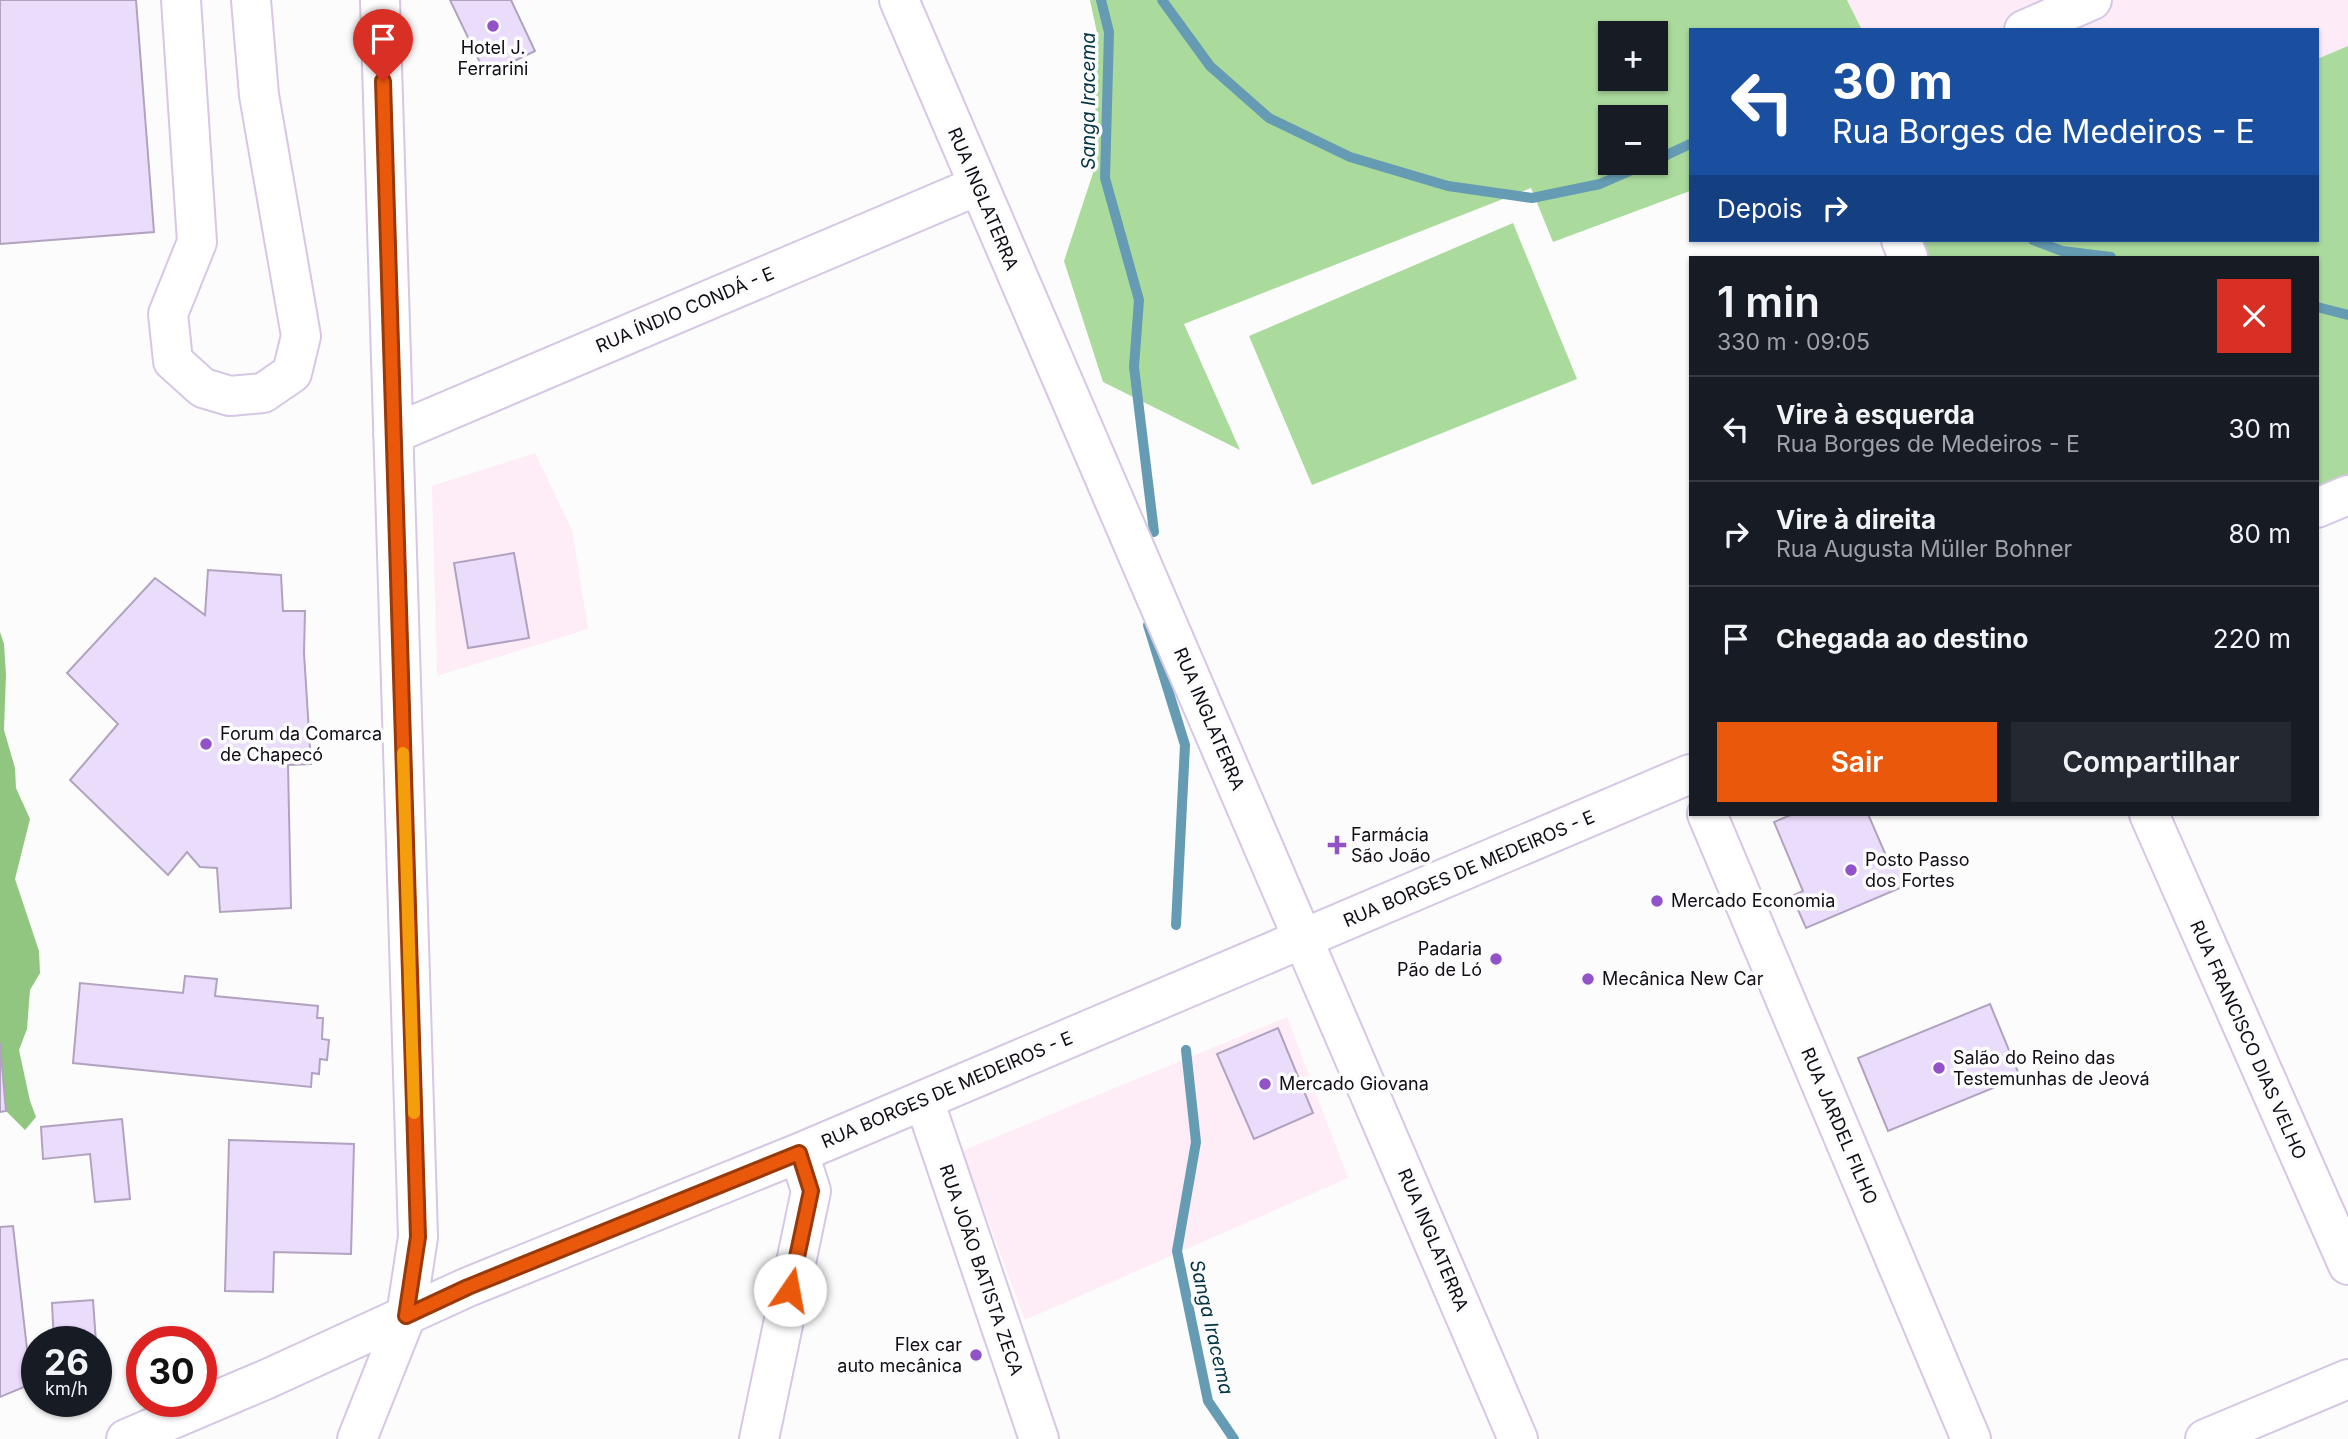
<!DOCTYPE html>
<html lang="pt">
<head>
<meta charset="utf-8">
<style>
  :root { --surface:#171b24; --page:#242831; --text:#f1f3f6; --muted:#9ea1a6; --line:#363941; --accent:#ea580c }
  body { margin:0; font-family:Inter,sans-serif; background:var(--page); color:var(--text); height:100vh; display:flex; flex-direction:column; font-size:26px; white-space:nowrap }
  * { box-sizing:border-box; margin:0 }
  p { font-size:23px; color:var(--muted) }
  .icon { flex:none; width:38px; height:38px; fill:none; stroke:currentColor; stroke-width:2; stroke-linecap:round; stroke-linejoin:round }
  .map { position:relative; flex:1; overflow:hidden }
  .panel { position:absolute; left:1689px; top:256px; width:630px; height:560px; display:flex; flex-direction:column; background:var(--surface); border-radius:0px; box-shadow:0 2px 5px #0004 }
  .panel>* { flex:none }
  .top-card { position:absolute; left:1689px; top:28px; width:630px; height:214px; border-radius:0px; box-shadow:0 2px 5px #0004; background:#1a4fa0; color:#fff; overflow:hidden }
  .fabs { position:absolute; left:1598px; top:21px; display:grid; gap:14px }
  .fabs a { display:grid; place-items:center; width:70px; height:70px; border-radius:0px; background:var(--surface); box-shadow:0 2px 5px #0004; font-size:35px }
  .speed { position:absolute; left:21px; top:1326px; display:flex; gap:14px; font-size:35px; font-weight:700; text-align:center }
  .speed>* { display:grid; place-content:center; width:91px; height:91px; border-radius:50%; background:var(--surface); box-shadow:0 2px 5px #0004; line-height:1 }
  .speed small { font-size:18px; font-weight:400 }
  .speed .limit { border:10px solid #d22; background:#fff; color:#111 }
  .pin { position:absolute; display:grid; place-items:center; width:60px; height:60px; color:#fff; margin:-72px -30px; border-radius:50% 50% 50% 0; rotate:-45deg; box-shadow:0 0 7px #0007 }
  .pin .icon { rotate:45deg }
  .me { position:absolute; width:77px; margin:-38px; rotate:12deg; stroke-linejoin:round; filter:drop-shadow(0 0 5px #0008) }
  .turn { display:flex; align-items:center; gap:24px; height:147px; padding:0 28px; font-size:32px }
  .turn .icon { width:91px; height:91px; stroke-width:2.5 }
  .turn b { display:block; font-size:49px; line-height:60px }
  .then { display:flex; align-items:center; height:66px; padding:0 28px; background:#0003; gap:14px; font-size:26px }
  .round { display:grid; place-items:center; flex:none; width:74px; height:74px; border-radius:0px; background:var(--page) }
  .headline { display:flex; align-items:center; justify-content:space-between; height:119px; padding:0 28px }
  h1 { font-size:42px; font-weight:600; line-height:52px }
  .cta { display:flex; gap:14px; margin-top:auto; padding:14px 28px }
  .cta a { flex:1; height:80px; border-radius:0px; background:var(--accent); color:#fff; font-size:28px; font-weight:600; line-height:80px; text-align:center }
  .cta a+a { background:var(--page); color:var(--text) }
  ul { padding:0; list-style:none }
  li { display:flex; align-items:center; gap:21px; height:105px; padding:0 28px; border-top:2px solid var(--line) }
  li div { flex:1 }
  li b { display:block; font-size:26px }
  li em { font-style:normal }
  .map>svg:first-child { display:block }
  .commercial { fill:#feecf6 }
  .industrial { fill:#fdecf8 }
  .green { fill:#abda9d; fill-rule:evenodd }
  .forest { fill:#91c681 }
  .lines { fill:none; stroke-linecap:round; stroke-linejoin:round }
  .stream { stroke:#659cb3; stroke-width:10 }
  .building { fill:#eadcfb; stroke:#b1a3c0; stroke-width:2 }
  .minor-casing { stroke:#d5c7e5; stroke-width:42 }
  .minor { stroke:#fff; stroke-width:38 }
  .route-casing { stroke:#983908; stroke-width:18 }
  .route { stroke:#ea580c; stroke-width:12 }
  .slow { stroke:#f59e0b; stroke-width:12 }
  .poi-dot { fill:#9353c8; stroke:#fcfcfc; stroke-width:2.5 }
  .labels { text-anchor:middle; stroke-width:7; stroke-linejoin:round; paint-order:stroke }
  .poi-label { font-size:18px; fill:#110c16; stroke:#fcfcfc; text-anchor:start }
  .street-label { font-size:18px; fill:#110c16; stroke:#fcfcfc }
  .water-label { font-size:19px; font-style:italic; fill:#003342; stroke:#fcfcfc }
</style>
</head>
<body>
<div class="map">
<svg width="2348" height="1439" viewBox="0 0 2348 1439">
  <rect width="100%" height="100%" fill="#fcfcfc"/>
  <path class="commercial" d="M535,453L572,530L588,629L437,676L432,486Z
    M1287,1017L1348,1178L1025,1320L962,1151Z"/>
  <path class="industrial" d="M1847,0H2348V46L2317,59V30H1862Z"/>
  <path class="green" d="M1090,0H1847L1862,30H1690V191L1553,242L1531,188L1184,324L1240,450L1103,382L1064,261L1094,170L1097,33ZM1610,33H1656V79H1610ZM1610,117H1656V163H1610Z
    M2348,46V474L2317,487V257H1929L1922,240H2317V59Z
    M1513,223L1577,379L1312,485L1249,336Z"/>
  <path class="forest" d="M0,632L4,644L6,675L4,730L15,768L16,788L30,819L15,879L39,951L40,973L30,990L27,1029L19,1050L30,1101L36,1117L25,1130L6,1111L0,1043Z"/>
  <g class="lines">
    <path class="stream" d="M1101,0L1109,32L1105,178L1139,300L1134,367L1154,532
      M1162,0L1210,66L1269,118L1350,157L1448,186L1532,198L1600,184L1648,163
      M1656,160L1690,144
      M2033,240L2062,251L2111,257
      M2317,307L2348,315
      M1148,625L1185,745L1176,925
      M1186,1050L1196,1142L1177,1251L1208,1401L1234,1439"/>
  </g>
  <path class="building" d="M0,0H136L154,232L0,244Z
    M450,0H511L535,51L486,75Z
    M514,553L529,638L468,648L454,563Z
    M208,570L281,575L283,611H305L304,653L311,764L288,765L291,908L220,912L217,868L200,867L187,852L168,875L70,780L118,724L67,673L155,578L205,615Z
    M1793,814H1868L1887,858L1901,852L1914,882L1806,928L1792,896L1803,891L1774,822Z
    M185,976L217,979L215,996L318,1006L317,1018H323L322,1039L329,1040L327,1060L320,1059L319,1074L312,1073L311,1087L73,1063L80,983L183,993Z
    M1990,1004L2020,1077L1888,1131L1858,1058Z
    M1278,1028L1313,1113L1254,1139L1217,1054Z
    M0,1043L6,1111L0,1112Z
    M122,1119L130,1199L95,1202L90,1154L43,1159L41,1127Z
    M229,1140L354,1144L351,1254L274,1252L273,1292L225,1291Z
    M13,1226L31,1384L0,1397V1227Z
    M93,1300L96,1342H54L52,1303Z"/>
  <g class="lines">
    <g class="minor-casing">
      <path id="minor" d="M181,0L197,242L168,314L173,361L203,388L230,396L263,393L292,373L301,336L259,95L251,0
        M899,0L1518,1439
        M2024,30L2092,0
        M1901,240L1908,257
        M393,434L977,186
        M2317,508L2348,495
        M1707,814L1971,1439
        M2149,814L2348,1265
        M924,1100L1039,1439
        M126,1439L267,1379L468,1287L799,1153L1690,774
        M357,1439L406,1316L418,1237L380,0
        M759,1439L811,1191L799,1153
        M2205,1439L2348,1379"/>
    </g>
    <use href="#minor" class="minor"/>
  </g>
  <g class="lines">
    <g class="route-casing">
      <path id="route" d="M383,81L418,1237L406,1316L468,1287L799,1153L811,1191L790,1290"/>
    </g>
    <use href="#route" class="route"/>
    <path class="slow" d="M403,753L414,1113"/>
  </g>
  <g class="poi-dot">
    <circle cx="493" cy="26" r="7"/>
    <circle cx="206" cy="744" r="7"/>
    <path d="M1333.5 834.5h7v7h7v7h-7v7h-7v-7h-7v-7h7z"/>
    <circle cx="1851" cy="870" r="7"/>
    <circle cx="1657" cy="901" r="7"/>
    <circle cx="1496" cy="959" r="7"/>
    <circle cx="1588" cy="979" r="7"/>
    <circle cx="1939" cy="1068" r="7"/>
    <circle cx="1265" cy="1084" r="7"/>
    <circle cx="976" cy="1355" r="7"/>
  </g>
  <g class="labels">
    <g class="poi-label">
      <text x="493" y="54" text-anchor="middle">Hotel J.<tspan x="493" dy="21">Ferrarini</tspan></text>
      <text x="220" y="740">Forum da Comarca<tspan x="220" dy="21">de Chapecó</tspan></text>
      <text x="1351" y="841">Farmácia<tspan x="1351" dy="21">São João</tspan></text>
      <text x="1865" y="866">Posto Passo<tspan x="1865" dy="21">dos Fortes</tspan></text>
      <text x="1671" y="907">Mercado Economia</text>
      <text x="1482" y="955" text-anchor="end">Padaria<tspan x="1482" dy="21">Pão de Ló</tspan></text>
      <text x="1602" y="985">Mecânica New Car</text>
      <text x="1953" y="1064">Salão do Reino das<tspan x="1953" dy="21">Testemunhas de Jeová</tspan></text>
      <text x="1279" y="1090">Mercado Giovana</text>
      <text x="962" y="1351" text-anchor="end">Flex car<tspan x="962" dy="21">auto mecânica</tspan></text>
    </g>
    <g class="street-label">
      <text transform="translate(983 199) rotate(67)" y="6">RUA INGLATERRA</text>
      <text transform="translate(685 310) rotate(-23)" y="6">RUA ÍNDIO CONDÁ - E</text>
      <text transform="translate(1209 719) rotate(67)" y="6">RUA INGLATERRA</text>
      <text transform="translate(1469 869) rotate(-23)" y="6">RUA BORGES DE MEDEIROS - E</text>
      <text transform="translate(2248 1040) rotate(66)" y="6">RUA FRANCISCO DIAS VELHO</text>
      <text transform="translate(947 1090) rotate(-23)" y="6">RUA BORGES DE MEDEIROS - E</text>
      <text transform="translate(1839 1126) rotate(67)" y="6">RUA JARDEL FILHO</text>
      <text transform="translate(1433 1240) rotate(67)" y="6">RUA INGLATERRA</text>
      <text transform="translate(981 1270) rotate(71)" y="6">RUA JOÃO BATISTA ZECA</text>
    </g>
    <g class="water-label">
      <text transform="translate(1088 101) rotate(-90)" y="7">Sanga Iracema</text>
      <text transform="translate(1212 1327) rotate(77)" y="7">Sanga Iracema</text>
    </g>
  </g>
</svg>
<div class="fabs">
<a>+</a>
<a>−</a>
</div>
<div class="speed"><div>26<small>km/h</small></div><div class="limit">30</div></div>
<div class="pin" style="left:383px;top:81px;background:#d93025"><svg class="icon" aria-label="arrive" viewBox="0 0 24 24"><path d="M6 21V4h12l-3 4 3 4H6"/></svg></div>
<svg class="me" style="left:790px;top:1290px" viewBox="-20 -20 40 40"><circle r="19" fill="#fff"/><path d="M0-13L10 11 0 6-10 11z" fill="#ea580c"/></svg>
<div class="top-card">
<div class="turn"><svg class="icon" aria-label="left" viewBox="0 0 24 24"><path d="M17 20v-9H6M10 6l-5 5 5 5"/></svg><div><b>30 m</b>Rua Borges de Medeiros - E</div></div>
<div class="then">Depois<svg class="icon" aria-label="right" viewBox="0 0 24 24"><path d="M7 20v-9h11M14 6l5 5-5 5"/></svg></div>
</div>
<section class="panel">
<div class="headline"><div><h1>1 min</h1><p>330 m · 09:05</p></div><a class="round" style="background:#d93025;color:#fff"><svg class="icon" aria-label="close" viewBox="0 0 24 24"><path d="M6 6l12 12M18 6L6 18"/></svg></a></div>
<ul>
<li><svg class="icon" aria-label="left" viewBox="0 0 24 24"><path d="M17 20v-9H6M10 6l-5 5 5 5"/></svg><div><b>Vire à esquerda</b><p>Rua Borges de Medeiros - E</p></div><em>30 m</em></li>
<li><svg class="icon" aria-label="right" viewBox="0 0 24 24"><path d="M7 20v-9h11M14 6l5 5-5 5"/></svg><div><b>Vire à direita</b><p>Rua Augusta Müller Bohner</p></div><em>80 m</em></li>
<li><svg class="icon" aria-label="arrive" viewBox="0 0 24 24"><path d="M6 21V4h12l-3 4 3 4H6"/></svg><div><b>Chegada ao destino</b></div><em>220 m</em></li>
</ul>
<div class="cta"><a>Sair</a><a>Compartilhar</a></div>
</section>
</div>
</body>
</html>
